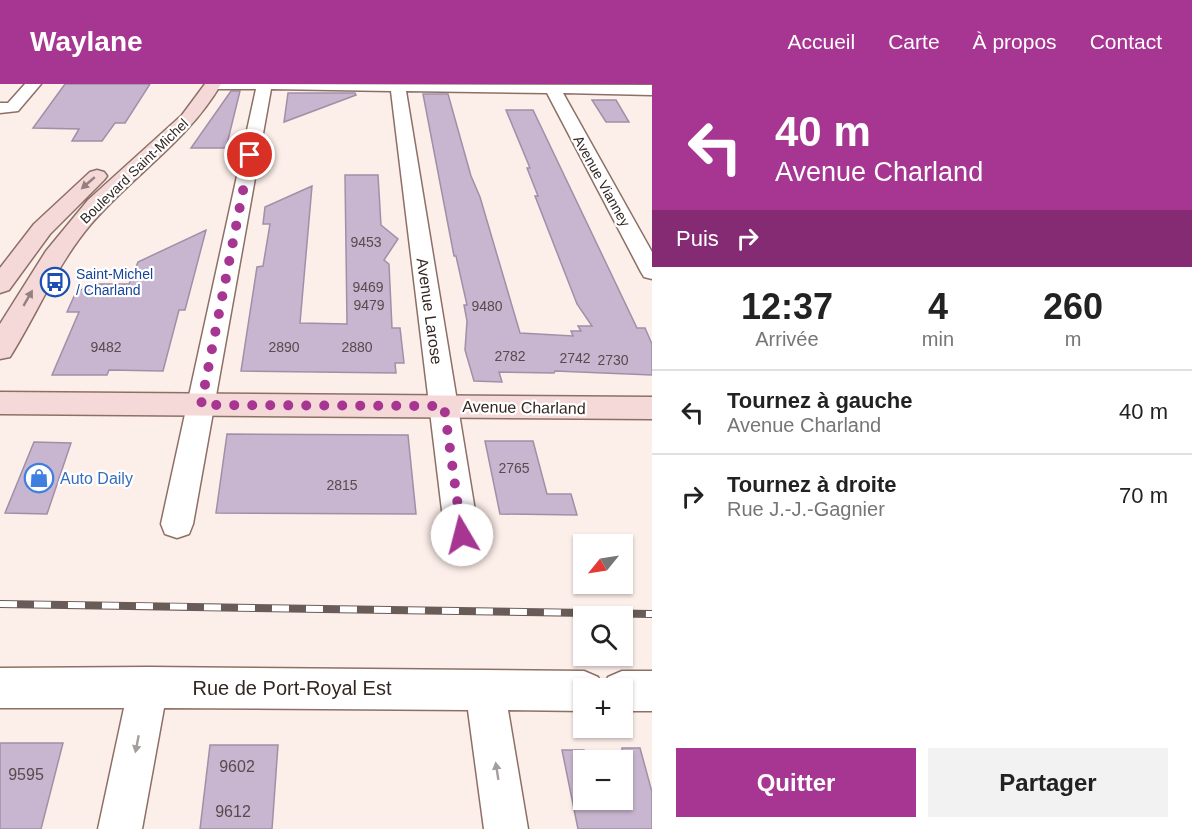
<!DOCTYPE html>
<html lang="fr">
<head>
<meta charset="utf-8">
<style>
  :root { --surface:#fff; --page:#f2f2f2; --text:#222; --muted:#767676; --line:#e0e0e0; --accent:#a73692 }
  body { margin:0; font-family:Helvetica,sans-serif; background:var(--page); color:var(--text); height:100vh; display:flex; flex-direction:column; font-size:22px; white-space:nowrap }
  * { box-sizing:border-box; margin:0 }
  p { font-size:20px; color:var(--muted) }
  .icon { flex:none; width:33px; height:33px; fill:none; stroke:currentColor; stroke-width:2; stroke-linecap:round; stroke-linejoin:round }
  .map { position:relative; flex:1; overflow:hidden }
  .side { display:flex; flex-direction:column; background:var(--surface); width:540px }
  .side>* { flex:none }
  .top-card { background:#a73692; color:#fff; overflow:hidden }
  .needle { width:39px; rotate:240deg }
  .fabs { position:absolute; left:573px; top:450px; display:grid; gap:12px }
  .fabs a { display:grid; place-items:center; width:60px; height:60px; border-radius:0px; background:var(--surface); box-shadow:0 2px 4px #0004; font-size:30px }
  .pin { position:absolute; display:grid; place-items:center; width:51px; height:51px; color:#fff; margin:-26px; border:3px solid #fff; border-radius:50%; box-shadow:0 2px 6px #0007 }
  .me { position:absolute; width:66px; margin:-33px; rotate:352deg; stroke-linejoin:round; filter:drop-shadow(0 0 4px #0008) }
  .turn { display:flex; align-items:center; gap:21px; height:126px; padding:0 24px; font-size:27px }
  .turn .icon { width:78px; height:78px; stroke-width:2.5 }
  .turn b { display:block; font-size:42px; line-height:51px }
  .then { display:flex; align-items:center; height:57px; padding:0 24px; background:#0003; gap:12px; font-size:22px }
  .eta { display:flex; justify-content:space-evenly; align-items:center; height:102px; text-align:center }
  .eta b { font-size:36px; font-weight:700; line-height:42px }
  .cta { display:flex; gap:12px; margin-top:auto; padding:12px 24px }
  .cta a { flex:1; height:69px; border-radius:0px; background:var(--accent); color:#fff; font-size:24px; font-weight:700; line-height:69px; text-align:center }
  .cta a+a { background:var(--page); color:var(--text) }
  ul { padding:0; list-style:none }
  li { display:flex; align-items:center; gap:18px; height:84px; padding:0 24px; border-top:2px solid var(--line) }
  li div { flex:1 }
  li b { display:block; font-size:22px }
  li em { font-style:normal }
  header { display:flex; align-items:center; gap:36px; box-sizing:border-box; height:84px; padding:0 30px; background:var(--accent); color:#fff }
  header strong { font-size:28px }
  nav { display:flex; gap:33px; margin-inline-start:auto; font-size:21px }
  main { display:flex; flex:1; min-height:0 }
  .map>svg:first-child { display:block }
  .building { fill:#c8b5cf; stroke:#a18fa8; stroke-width:1.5 }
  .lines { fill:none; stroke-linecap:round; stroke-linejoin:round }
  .street-casing { stroke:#8d7065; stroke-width:3 }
  .secondary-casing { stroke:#8d7065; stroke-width:3 }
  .street { fill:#fff; fill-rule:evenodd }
  .secondary { fill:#f4d9d8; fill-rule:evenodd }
  .rail-casing { stroke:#695b57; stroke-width:8 }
  .rail { stroke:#fff; stroke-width:6; stroke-dasharray:17; stroke-linecap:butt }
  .oneway { fill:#94807e }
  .oneway2 { fill:#a49e9c }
  .route { stroke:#a73692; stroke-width:10; stroke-dasharray:0 18 }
  .labels { text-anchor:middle; stroke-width:4.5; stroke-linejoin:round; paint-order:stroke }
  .far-street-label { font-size:14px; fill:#342723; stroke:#fff }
  .number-label { font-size:14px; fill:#594a4e }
  .far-transit-label { font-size:14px; fill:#164399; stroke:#fff; text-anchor:start }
  .street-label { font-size:16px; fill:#342723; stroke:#fff }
  .shop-label { font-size:16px; fill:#366cbe; stroke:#fff; text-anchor:start }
  .near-number-label { font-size:16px; fill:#594a4e }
  .near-street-label { font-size:20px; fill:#342723; stroke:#fff }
</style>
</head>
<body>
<header>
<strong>Waylane</strong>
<nav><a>Accueil</a><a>Carte</a><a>À propos</a><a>Contact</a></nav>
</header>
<main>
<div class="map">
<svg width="652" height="745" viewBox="0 0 652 745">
  <rect width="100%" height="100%" fill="#fceee9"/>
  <path class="building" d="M65,0H150L125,39H115L102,57H72L79,45L33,44Z
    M231,7H240L226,64H191Z
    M288,9H355L356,11L284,38Z
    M423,10H448L471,92L480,113L520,249L573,252L571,247H581L578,242H592L577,220L535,112H538L527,84H530L506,26H533L637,244H645L652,260V291L555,287L554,289L499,288L502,298L474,297L465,266L467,237L464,221H467L456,172H454Z
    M592,16H616L629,38H606Z
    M345,91H378L381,141L398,155L384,176L389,180L392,244H400L404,279H395L396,289L241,287L257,183L263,182L270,140H263L265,123L312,102L300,239L347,240Z
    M206,146L185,226H179L163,287L109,286L107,291H52L79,228H67L76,208L94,200H129L138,178Z
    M227,350L408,351L416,430L216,429Z
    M485,357H533L547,410H571L577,431L500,430Z
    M34,358L71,359L47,430L5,429Z
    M0,659H63L41,745H0Z
    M210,661H278L272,745H200Z
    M622,664H640L652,708V745H578L562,666H584V716H622Z"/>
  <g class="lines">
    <g class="street-casing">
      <path id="street" d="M25,0H41L18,27L0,29V19H8Z
        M205,0L652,1V11L563,9L652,168V195L644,193L641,188L547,9L406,7L479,451L474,461L462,465L450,461L445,451L391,7L271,5L193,440L189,450L177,454L165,450L161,440L256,5H213Z
        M148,583L584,587L598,593L603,604H584V627L508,626L528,745H484L468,626L164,624L142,745H98L124,624H0V584Z
        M622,587H652V627H622V604H603L608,593Z"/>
    </g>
    <g class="secondary-casing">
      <path id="secondary" d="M205,0H221C188,57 133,91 91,140C57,180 38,228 10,273L0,275V240L46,167L88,116L182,31Z
        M97,86L104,88L107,92L104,96L50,150L9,206L0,209V184L34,140L90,88Z
        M0,308L652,313V335L0,330Z"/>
    </g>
    <use href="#street" class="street"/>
    <use href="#secondary" class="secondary"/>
    <g class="rail-casing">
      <path id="rail" d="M0,520L652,530"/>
    </g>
    <use href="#rail" class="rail"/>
  </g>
  <defs><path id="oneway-solid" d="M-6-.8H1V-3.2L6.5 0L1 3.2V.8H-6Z" transform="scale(1.5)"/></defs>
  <g class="oneway">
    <use href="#oneway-solid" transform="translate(88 99) rotate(139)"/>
    <use href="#oneway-solid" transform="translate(28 214) rotate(-60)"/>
  </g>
  <g class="oneway2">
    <use href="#oneway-solid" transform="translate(137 660) rotate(101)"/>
    <use href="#oneway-solid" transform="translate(497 687) rotate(-99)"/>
  </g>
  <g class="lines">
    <path class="route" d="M250,71L201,321L444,322L462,451"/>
  </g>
  <defs>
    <g id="bus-ring" transform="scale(1.5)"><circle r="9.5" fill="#fff" stroke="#1a4fb4" stroke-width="1.5"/><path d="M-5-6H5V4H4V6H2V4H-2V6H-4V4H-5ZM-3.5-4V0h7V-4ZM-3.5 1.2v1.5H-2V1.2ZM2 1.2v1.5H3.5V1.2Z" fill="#1a4fb4"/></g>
    <g id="shop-ring" transform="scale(1.5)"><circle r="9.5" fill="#fff" stroke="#3f7fe0" stroke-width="1.5"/><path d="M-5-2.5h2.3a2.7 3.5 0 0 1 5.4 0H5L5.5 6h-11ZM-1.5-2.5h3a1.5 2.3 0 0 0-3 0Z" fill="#3f7fe0"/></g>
  </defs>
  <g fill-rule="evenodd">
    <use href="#bus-ring" x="55" y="198"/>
    <use href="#shop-ring" x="39" y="394"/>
  </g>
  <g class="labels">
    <g class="far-street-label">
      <text transform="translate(134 87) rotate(-44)" y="5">Boulevard Saint-Michel</text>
      <text transform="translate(602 97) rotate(61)" y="5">Avenue Vianney</text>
    </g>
    <g class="number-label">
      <text x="366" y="163">9453</text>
      <text x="368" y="208">9469</text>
      <text x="369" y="226">9479</text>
      <text x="487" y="227">9480</text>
      <text x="106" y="268">9482</text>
      <text x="284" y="268">2890</text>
      <text x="357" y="268">2880</text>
      <text x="510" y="277">2782</text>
      <text x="575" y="279">2742</text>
      <text x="613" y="281">2730</text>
      <text x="514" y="389">2765</text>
      <text x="342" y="406">2815</text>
    </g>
    <g class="far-transit-label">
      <text x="76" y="195">Saint-Michel<tspan x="76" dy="16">/ Charland</tspan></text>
    </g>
    <g class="street-label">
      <text transform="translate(430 227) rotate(82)" y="6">Avenue Larose</text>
      <text transform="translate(524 323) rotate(1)" y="6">Avenue Charland</text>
    </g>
    <g class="shop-label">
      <text x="60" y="400">Auto Daily</text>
    </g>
    <g class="near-number-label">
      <text x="237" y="688">9602</text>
      <text x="26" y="696">9595</text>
      <text x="233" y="733">9612</text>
    </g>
    <g class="near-street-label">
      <text x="292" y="611">Rue de Port-Royal Est</text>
    </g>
  </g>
</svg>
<div class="fabs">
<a><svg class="needle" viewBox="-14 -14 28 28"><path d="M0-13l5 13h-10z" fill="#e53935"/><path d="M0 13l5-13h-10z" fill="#767676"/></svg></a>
<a><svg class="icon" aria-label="search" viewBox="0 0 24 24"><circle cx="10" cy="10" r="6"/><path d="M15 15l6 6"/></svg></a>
<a>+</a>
<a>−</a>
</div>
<div class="pin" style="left:250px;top:71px;background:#d93025"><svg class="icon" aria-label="arrive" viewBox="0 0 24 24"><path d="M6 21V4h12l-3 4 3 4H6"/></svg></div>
<svg class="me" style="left:462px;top:451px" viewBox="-20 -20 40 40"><circle r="19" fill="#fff"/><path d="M0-13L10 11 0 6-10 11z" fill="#a73692"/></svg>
</div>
<section class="side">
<div class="top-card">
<div class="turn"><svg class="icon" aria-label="left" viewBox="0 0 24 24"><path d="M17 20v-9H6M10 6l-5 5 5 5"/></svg><div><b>40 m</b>Avenue Charland</div></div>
<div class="then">Puis<svg class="icon" aria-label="right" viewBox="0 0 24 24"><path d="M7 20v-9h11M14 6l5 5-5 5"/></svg></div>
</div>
<div class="eta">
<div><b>12:37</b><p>Arrivée</p></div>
<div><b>4</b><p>min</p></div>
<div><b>260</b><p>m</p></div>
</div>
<ul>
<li><svg class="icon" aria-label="left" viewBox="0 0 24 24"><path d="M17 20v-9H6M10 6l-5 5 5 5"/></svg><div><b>Tournez à gauche</b><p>Avenue Charland</p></div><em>40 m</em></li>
<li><svg class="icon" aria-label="right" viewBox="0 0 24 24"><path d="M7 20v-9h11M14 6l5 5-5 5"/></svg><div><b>Tournez à droite</b><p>Rue J.-J.-Gagnier</p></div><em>70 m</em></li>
</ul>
<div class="cta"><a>Quitter</a><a>Partager</a></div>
</section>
</main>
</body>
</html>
